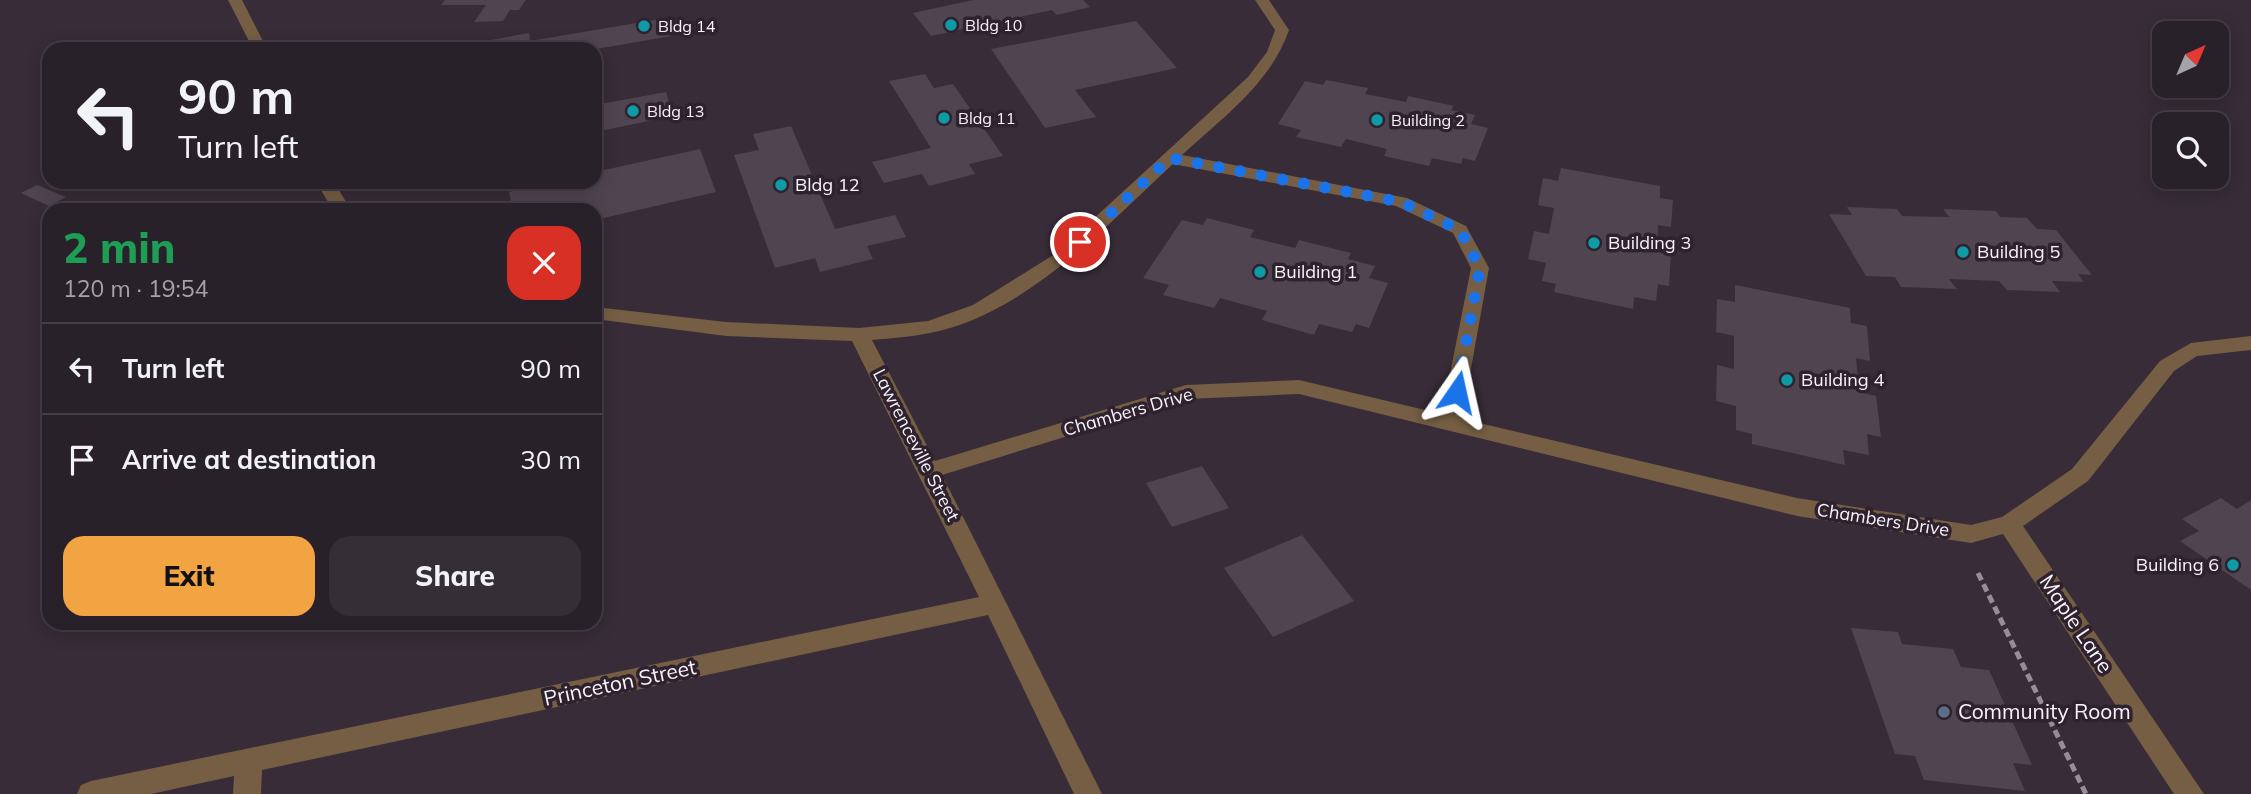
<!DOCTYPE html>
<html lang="en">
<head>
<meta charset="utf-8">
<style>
  :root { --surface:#29212a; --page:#352e36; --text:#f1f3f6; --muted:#a5a3a8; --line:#453e47; --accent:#f3a442 }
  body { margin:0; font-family:Mulish,sans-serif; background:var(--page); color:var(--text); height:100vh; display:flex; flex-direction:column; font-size:26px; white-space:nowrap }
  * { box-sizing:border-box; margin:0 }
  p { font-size:23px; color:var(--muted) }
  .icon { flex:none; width:38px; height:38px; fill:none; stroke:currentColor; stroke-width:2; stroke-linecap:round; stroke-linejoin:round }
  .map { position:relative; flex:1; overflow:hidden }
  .panel { position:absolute; left:42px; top:203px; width:560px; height:427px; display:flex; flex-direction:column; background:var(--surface); border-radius:21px; box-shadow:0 4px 18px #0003,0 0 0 2px var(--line) }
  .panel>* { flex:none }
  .banner { position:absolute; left:42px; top:42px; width:560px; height:147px; border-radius:21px; box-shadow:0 4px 18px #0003,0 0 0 2px var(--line); background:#29212a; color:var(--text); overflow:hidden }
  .needle { width:46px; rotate:44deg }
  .tools { position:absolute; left:2152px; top:21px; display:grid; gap:14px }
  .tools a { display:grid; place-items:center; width:77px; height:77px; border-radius:14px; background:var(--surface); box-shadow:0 4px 18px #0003,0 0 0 2px var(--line); font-size:35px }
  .pin { position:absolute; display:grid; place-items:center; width:60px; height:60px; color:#fff; margin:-30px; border:4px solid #fff; border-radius:50%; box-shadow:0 2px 7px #0007 }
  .me { position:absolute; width:77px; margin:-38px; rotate:11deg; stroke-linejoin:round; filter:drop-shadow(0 0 5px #0008) }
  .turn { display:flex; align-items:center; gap:24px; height:147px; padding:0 21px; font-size:32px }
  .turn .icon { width:91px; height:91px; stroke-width:2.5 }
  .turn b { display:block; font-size:49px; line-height:60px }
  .round { display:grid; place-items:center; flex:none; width:74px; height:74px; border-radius:21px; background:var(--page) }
  .head { display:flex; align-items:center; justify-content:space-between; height:119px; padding:0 21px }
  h1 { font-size:42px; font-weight:800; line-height:52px; color:#1e9e55 }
  .button { display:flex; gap:14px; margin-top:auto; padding:14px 21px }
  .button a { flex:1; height:80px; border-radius:21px; background:var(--accent); color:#111; font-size:28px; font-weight:800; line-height:80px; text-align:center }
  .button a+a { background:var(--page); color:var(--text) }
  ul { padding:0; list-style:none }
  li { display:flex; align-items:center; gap:21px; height:91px; padding:0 21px; border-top:2px solid var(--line) }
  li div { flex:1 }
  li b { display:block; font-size:26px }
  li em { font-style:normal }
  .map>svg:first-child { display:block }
  .building { fill:#504451 }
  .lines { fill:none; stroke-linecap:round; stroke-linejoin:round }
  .path { stroke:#968d97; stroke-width:5; stroke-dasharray:8 4.5; stroke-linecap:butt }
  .street { fill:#755e43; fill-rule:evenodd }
  .route { stroke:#1a73e8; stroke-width:12; stroke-dasharray:0 21.6 }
  .culture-dot { fill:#0f9aa8; stroke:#2d222d; stroke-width:2.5 }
  .service-dot { fill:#5c6f8a; stroke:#2d222d; stroke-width:2.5 }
  .labels { text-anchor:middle; stroke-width:7; stroke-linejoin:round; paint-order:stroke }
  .far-poi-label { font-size:16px; fill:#faf2fa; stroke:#2d222d; text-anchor:start }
  .poi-label { font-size:18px; fill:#faf2fa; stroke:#2d222d; text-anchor:start }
  .street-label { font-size:18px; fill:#faf2fa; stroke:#2d222d }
  .near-street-label { font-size:21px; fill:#faf2fa; stroke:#2d222d }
  .near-poi-label { font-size:21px; fill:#faf2fa; stroke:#2d222d; text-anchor:start }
</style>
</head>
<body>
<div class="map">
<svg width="2251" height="794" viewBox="0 0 2251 794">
  <rect width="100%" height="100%" fill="#372c38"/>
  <path class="building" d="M445,0H526L519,10H510L503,21L474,22L486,5H441Z
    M973,0H1083L1090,7L1057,15L1052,10L931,36L913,13Z
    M666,18L672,36L596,49H492L491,40L529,33L530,41Z
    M1136,21L1177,68L1075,90L1096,117L1045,128L991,49Z
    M925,74L934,88L953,84L1003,156L969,164L975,174L929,186L922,174L884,183L872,162L931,148L889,81Z
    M1326,80L1368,88L1365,94L1406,102L1408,96L1454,106L1451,110L1475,115L1471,124L1488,128L1475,161L1463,158L1461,164L1432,158L1429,166L1384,156L1387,149L1346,139L1341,147L1296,137L1301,130L1278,124L1305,81L1323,85Z
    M666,92L673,116L595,132V105Z
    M791,126L835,229L895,215L906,237L867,246L873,259L820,272L815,258L775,268L734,155L759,150L753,134Z
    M700,149L716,192L595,220V210H513L509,192L552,182H595V172Z
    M1561,168L1660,186V198L1673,200L1671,227L1658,225L1657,252L1671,255L1669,286L1658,284L1656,301L1634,297L1633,309L1554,292L1556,284L1542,281L1546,263L1528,259L1534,231L1549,234L1554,208L1538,205L1543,178L1558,181Z
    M37,185L66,197L49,206L21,193Z
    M1847,207L1897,209L1902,216L1949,217L1943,209L1996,211L2000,217L2027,218L2037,229L2056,230L2092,275L2078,274L2084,282L2052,281L2060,292L2007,290L1999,281L1949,279L1957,289L1901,287L1895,277L1866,276L1829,214L1852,215Z
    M1207,218L1254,230L1250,237L1295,248L1299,240L1351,253L1348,259L1375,266L1369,278L1388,283L1369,328L1356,324L1352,332L1319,324L1314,335L1262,320L1267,311L1220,298L1214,308L1163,295L1169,285L1143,278L1182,220L1203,225Z
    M1735,285L1850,308L1851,323L1867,326L1870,361L1856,358L1859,392L1876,396L1881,437L1867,434L1869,455L1843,450L1845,465L1752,444V434L1736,430V406L1716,401L1717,365L1734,369V336L1716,332L1717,299L1735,302Z
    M1202,466L1229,508L1172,527L1146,483Z
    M2221,498L2237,509L2251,500V590L2180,541L2199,531L2182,519Z
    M1302,535L1354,601L1273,637L1224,568Z
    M1851,628L1898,632L1902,644L1953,649L1961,667L1989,670L2032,765L2013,763L2025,791L1924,780L1915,756L1895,754Z"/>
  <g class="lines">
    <path class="path" d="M1978,573L2086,794"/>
    <path class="street" d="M228,0H242L267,49H253Z
      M1255,0H1269L1289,30C1271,83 1222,118 1182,155L1407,198L1466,226L1489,268L1462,419L1797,498L1971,525L2002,517L2072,469L2160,361L2191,343L2251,336V350L2197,356L2174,371L2088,481L2023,526L2204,794H2174L2003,534L1971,543L1797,516L1299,394L1187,399L942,475L1102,794H1074L988,615L262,770L261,794H233L234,776L151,794H77L81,785L91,781L979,597L852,341L726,336L595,319V307L726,322L859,328L928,321L973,305L1055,254L1248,77L1267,52L1275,30ZM1173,164L1396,206L1453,233L1471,268L1442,414L1299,380L1186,385L935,461L872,340C891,338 911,337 930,333C1024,315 1106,226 1173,164Z
      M316,182H334L351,210H333Z"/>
  </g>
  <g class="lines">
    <path class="route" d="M1080,242L1170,158L1401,202L1460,230L1480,268L1457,392"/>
  </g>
  <g class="culture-dot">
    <circle cx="951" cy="25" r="7"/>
    <circle cx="644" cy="26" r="7"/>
    <circle cx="633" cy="111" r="7"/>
    <circle cx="944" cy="118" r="7"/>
    <circle cx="1377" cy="120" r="7"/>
    <circle cx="781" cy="185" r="7"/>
    <circle cx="1594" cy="243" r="7"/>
    <circle cx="1963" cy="252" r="7"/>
    <circle cx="1260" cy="272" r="7"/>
    <circle cx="1787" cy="380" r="7"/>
    <circle cx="2233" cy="565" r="7"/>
  </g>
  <circle class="service-dot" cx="1944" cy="712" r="7"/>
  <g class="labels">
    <g class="far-poi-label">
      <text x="965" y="31">Bldg 10</text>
      <text x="658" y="32">Bldg 14</text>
      <text x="647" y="117">Bldg 13</text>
      <text x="958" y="124">Bldg 11</text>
      <text x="1391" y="126">Building 2</text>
    </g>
    <g class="poi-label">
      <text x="795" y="191">Bldg 12</text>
      <text x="1608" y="249">Building 3</text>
      <text x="1977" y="258">Building 5</text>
      <text x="1274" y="278">Building 1</text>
      <text x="1801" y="386">Building 4</text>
      <text x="2219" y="571" text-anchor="end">Building 6</text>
    </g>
    <g class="street-label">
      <text transform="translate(1128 412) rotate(-16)" y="6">Chambers Drive</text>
      <text transform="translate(916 445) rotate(63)" y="6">Lawrenceville Street</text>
      <text transform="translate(1883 520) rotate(9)" y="6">Chambers Drive</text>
    </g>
    <g class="near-street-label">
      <text transform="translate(2076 624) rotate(56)" y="7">Maple Lane</text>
      <text transform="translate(620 683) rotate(-12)" y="7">Princeton Street</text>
    </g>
    <g class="near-poi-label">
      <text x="1958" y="719">Community Room</text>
    </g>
  </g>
</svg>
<div class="tools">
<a><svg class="needle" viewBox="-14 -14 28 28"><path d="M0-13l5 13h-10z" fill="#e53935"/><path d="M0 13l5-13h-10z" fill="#a5a3a8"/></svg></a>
<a><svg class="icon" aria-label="search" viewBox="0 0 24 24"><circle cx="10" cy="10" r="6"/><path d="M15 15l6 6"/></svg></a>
</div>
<div class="pin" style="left:1080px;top:242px;background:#d93025"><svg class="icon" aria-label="arrive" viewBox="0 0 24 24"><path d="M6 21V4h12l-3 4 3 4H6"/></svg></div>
<svg class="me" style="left:1457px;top:392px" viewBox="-20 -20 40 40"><path d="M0-17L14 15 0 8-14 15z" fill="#1a73e8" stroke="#fff" stroke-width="4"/></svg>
<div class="banner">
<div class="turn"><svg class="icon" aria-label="left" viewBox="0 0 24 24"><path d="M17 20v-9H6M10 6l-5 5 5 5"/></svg><div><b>90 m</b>Turn left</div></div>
</div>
<section class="panel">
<div class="head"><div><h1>2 min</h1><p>120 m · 19:54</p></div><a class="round" style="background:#d93025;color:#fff"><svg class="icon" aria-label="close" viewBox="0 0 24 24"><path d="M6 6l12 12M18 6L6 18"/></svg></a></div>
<ul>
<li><svg class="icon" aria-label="left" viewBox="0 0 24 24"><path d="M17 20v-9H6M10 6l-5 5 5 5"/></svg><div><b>Turn left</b></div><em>90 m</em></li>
<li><svg class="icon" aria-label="arrive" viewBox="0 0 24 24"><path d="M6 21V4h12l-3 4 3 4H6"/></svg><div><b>Arrive at destination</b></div><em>30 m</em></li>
</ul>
<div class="button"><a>Exit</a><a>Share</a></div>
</section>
</div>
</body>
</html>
